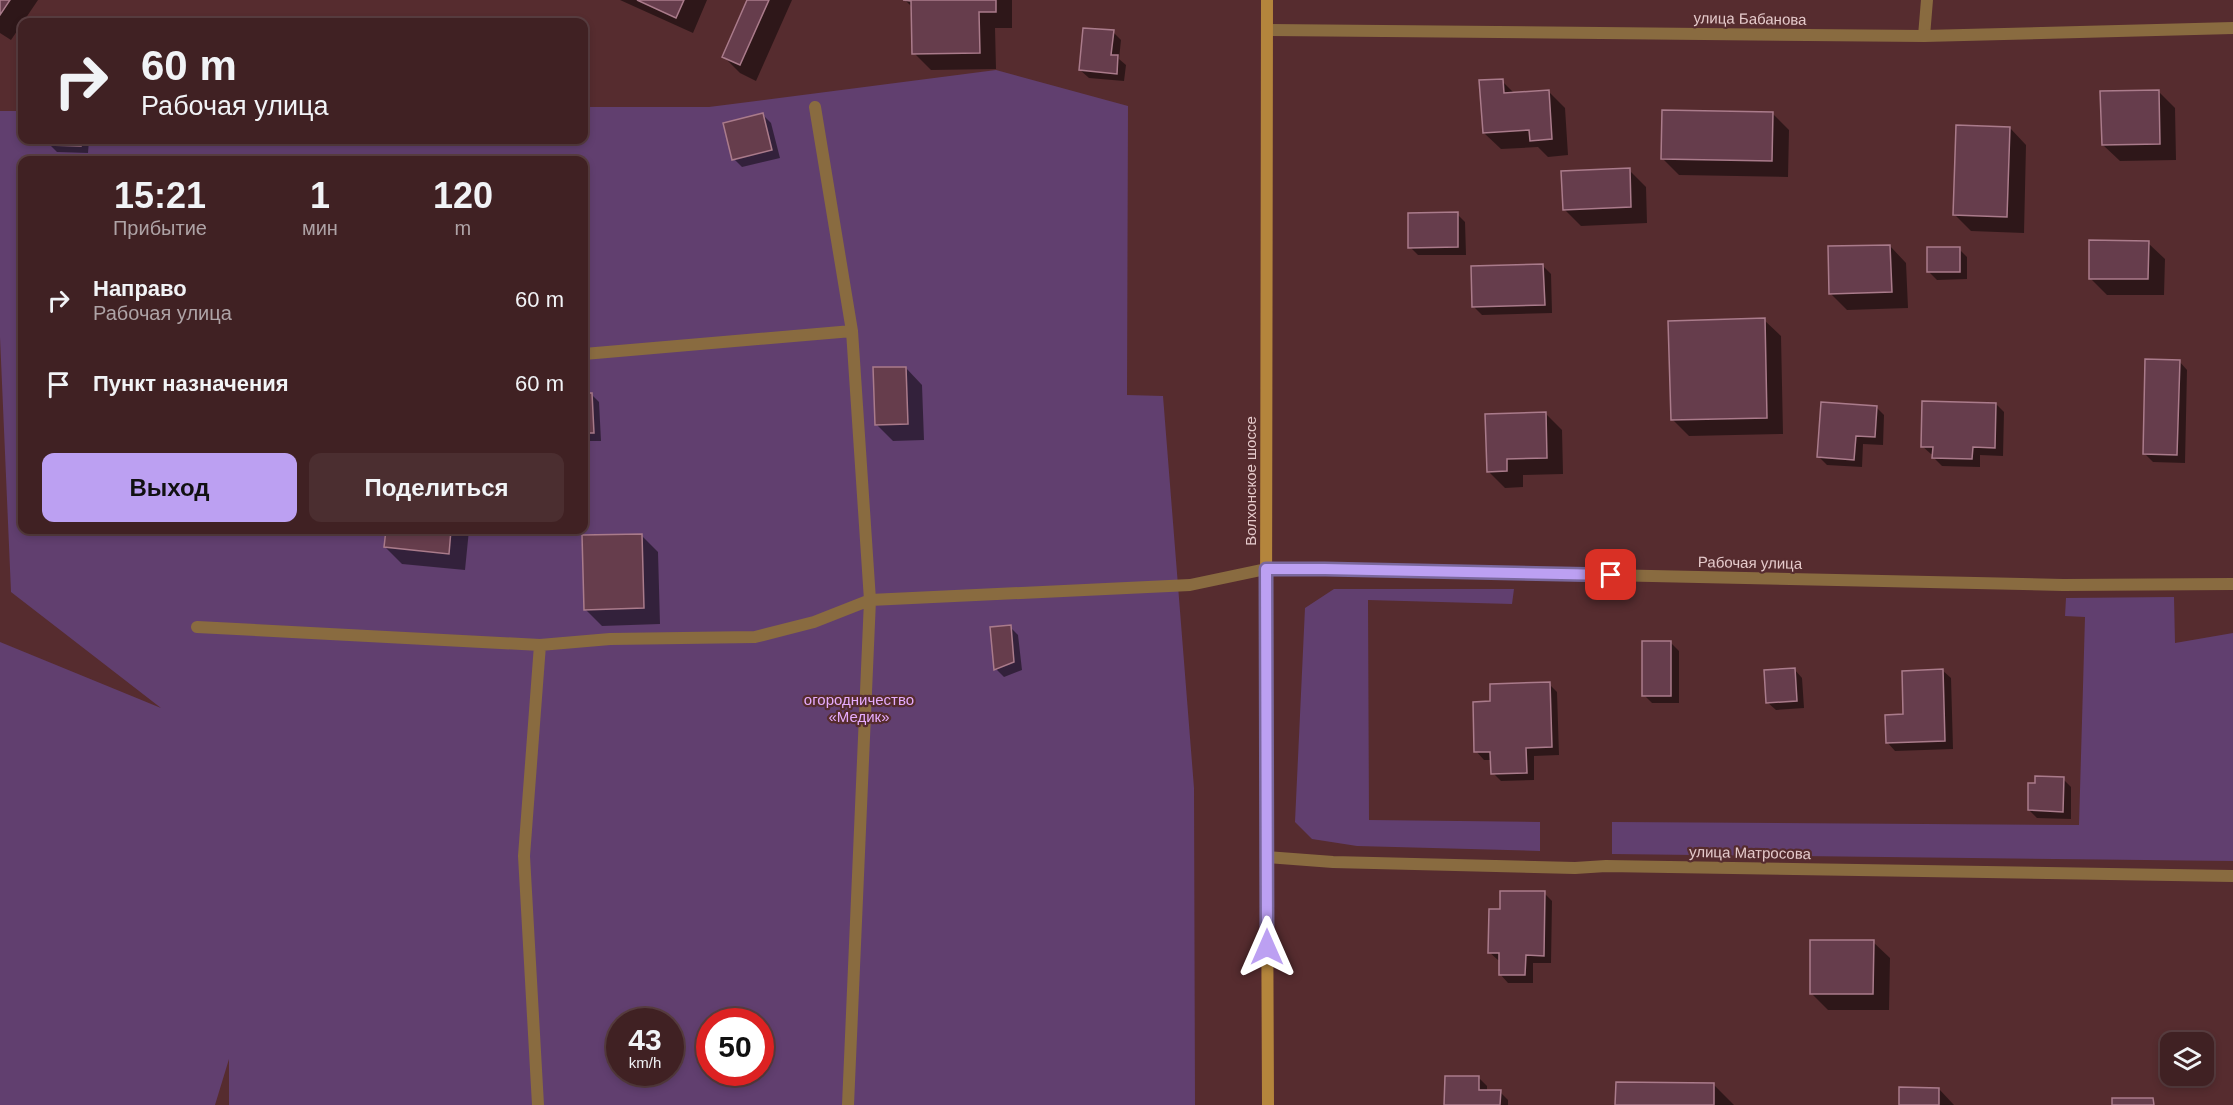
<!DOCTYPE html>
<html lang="ru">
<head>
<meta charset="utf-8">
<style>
  :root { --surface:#402123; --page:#4b2e30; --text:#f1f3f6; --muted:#aea3a6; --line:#593e41; --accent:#bca0f2 }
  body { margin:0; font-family:Helvetica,sans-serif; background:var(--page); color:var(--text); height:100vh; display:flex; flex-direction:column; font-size:22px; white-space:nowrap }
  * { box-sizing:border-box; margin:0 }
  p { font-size:20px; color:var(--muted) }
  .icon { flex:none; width:33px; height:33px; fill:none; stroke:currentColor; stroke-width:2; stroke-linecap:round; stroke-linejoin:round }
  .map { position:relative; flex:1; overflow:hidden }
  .sheet { position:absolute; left:18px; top:156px; width:570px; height:378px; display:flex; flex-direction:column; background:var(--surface); border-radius:12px; box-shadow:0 3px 9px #0003,0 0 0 2px var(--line) }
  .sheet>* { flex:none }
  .guide { position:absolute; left:18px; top:18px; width:570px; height:126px; border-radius:12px; box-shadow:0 3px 9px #0003,0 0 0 2px var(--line); background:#402123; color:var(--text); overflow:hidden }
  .tools { position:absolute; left:2160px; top:1032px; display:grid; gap:12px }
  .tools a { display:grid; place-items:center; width:54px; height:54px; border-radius:12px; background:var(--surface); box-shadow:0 3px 9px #0003,0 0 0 2px var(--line); font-size:30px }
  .speed { position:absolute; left:606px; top:1008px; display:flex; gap:12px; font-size:30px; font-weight:700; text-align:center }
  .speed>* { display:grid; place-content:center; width:78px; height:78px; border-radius:50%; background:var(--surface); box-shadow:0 3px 9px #0003,0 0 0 2px var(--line); line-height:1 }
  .speed small { font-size:15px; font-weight:400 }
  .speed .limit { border:9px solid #d22; background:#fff; color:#111 }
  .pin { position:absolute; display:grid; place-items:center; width:51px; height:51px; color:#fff; margin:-26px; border-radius:12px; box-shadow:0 3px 9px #0006 }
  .me { position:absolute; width:66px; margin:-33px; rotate:0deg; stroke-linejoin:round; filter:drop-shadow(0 0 4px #0008) }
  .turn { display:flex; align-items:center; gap:21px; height:126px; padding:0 24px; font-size:27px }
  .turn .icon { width:78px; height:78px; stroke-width:2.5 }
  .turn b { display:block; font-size:42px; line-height:51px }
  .eta { display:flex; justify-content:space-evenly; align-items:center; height:102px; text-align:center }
  .eta b { font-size:36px; font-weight:700; line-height:42px }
  .cta { display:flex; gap:12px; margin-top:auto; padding:12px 24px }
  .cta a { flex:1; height:69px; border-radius:12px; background:var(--accent); color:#111; font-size:24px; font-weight:700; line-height:69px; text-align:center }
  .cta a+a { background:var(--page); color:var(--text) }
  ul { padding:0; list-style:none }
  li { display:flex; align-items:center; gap:18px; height:84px; padding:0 24px }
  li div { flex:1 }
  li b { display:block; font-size:22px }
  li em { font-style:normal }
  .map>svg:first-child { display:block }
  .green { fill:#613f6f; fill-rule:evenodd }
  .shadow { fill:#0007 }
  .building { fill:#663d4c; stroke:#aa7b8b; stroke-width:1.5 }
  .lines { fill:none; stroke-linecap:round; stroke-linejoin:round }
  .service { stroke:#896b40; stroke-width:12 }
  .minor { stroke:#896b40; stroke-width:12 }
  .secondary { stroke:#b4853c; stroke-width:12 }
  .route-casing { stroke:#7a689d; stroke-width:15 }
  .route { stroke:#bca0f2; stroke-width:10 }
  .labels { text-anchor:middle; stroke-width:4.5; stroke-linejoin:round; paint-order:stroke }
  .street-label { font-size:15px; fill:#e5cacb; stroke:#562c2f }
  .park-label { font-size:15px; fill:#e6acfd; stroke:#562c2f }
</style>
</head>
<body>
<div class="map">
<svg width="2233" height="1105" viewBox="0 0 2233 1105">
  <rect width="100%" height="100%" fill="#562c2f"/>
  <path class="green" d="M996,70L1128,106L1127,395L1163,396L1194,788L1195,1105H229V1059L215,1105H0V642L161,708L11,592L0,337V111H22V140H584V107H709ZM22,160H584V530H22ZM620,1022H670V1072H620ZM710,1022H760V1072H710Z
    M1334,589H1514L1512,604L1368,600L1369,820L1540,822V851L1357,846L1312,839L1295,822L1305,608Z
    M2174,597L2175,643L2233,633V861L1612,854V822L2079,825L2085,617L2065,616L2066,598Z"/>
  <path class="shadow" d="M0,0H38L11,40L0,33Z
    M620,0H707L693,33Z
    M749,0H792L756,81L740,73L724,57Z
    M905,0H1012V28H995L996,69L931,70L914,53L913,8Z
    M1113,32L1121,40L1119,59L1126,65L1124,81L1089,78L1080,70Z
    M1502,81L1515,94L1548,91L1565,108L1568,155L1548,157L1538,147L1501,149L1484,133Z
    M2158,91L2175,108L2176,160L2120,161L2103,145Z
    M1772,113L1789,130L1788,177L1679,175L1662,158Z
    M763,115L771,123L780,158L742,167L734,159Z
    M2010,128L2026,145L2024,233L1971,231L1955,215Z
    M49,140H89L88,153L57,152L49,144Z
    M1629,170L1646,187L1647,223L1581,226L1564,209Z
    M1457,214L1465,222L1466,255H1418L1410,247Z
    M2148,243L2165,259L2164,295H2107L2090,278Z
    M1890,246L1906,263L1908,308L1847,310L1830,293Z
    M1959,249L1967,257V279L1937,280L1929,272Z
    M1543,266L1551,274L1552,313L1482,315L1474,307Z
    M1764,320L1781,336L1783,434L1689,436L1672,419Z
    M2179,361L2187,370L2185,463L2153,462L2145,454Z
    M906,368L922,385L924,440L893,441L876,424Z
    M584,394H591L599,402L601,441H584Z
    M1996,404L2004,412L2003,456L1980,455V467L1942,466L1934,458V454H1931L1922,446Z
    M1876,407L1884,415L1883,445L1863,444L1862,467L1827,465L1819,457Z
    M1545,413L1562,430L1563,474L1523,475V487L1505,488L1488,471Z
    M387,530H469L465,570L402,564L385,547Z
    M641,535L658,552L660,624L602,626L585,609Z
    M1010,627L1018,635L1022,670L1004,677L996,669Z
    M1671,643L1679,651V703H1652L1644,695Z
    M1794,669L1802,678L1804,708L1776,710L1767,702Z
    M1942,670L1951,678L1953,749L1895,751L1887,742L1905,715Z
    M1549,684L1557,692L1559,755L1534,756V780L1501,781L1493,773L1492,760H1484L1476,751L1492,703Z
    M2063,779L2071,787V819L2037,818L2029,810Z
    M1544,893L1552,901L1551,963H1533V983H1508L1500,974V960H1498L1489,952L1501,910Z
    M1873,942L1890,958L1889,1010H1828L1811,993Z
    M1479,1078L1487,1086V1091L1500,1092L1508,1100V1105H1446Z
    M1714,1085L1734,1105H1617Z
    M1939,1089L1954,1105H1901Z"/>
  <path class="building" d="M0,0H10L0,15Z
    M637,0H684L676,18Z
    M747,0H769L740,65L722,57Z
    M903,0H996V12H979L980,53L912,54L911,1Z
    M1083,28L1114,30L1111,55H1118L1117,74L1079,70Z
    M1503,79L1504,93L1549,90L1552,139L1530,141L1529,130L1483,133L1479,80Z
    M2159,90L2160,144L2102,145L2100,91Z
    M1662,110L1773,112L1772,161L1661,159Z
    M763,113L772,150L732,160L723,123Z
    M1956,125L2010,127L2007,217L1953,215Z
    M47,140H81V146L47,145Z
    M316,158V160H269Z
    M1630,168L1631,207L1563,210L1561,171Z
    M1458,212V247L1408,248V213Z
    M2089,240L2149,241L2148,279H2089Z
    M1890,245L1892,292L1829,294L1828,246Z
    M1927,247H1960V272H1927Z
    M1543,264L1545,305L1472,307L1471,266Z
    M1765,318L1767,418L1671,420L1668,321Z
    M2145,359L2180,360L2177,455L2143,454Z
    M873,367H906L908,424L875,425Z
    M584,393H592L594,433H584Z
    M1922,401L1996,403L1995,448L1973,447L1972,459L1932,458L1933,447H1921Z
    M1821,402L1877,406L1875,437L1856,436L1854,460L1817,457Z
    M1546,412L1547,458L1507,459V471L1487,472L1485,414Z
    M386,530H451L449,554L384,547Z
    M642,534L644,608L584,610L582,535Z
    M1011,625L1014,662L994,670L990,627Z
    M1642,641H1671V696H1642Z
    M1795,668L1797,701L1766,703L1764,670Z
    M1943,669L1945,741L1886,743L1885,715L1903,714L1902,671Z
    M1550,682L1552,747L1526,748L1527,773L1491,774L1490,752H1474L1473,702L1490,701V684Z
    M2035,776L2064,777L2063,812L2028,810V783H2035Z
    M1500,891H1545L1544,956L1526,955L1525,975H1499V953H1488L1489,909H1500Z
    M1810,940H1874L1873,994H1810Z
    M1445,1076H1479V1090H1501L1500,1105H1444Z
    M1616,1082L1714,1083V1105H1615Z
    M1899,1087L1939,1088V1105H1899Z
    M2112,1098H2153L2154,1105H2112Z"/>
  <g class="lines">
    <path class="service" d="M1924,36L1927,0
      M815,107L852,331L870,600L848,1105
      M584,354L852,331
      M197,627L540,645L610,639L755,637L814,622L870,600L1190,585L1266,569
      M538,1105L524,856L540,645"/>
    <path class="minor" d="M1267,30L1924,36L2233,28
      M1266,569H1325L2063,585L2233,584
      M1266,857L1333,862L1575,868L1606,866L2233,876"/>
    <path class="secondary" d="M1267,0L1266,633L1268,1105"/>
  </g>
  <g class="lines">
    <g class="route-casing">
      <path id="route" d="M1267,947L1266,569H1325L1611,575"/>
    </g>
    <use href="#route" class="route"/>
  </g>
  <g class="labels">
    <g class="street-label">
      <text transform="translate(1750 19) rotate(1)" y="5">улица Бабанова</text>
      <text transform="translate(1251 481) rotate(-90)" y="5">Волхонское шоссе</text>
      <text transform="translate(1750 563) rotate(1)" y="5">Рабочая улица</text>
      <text transform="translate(1750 853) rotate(1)" y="5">улица Матросова</text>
    </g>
    <g class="park-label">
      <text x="859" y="705">огородничество<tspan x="859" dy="17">«Медик»</tspan></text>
    </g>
  </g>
</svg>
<div class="tools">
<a><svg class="icon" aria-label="layers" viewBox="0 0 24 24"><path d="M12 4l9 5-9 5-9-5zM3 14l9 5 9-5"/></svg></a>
</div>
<div class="speed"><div>43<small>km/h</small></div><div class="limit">50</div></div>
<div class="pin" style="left:1611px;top:575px;background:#d93025"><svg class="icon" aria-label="arrive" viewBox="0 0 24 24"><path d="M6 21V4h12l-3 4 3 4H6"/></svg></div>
<svg class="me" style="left:1267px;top:947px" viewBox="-20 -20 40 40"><path d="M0-17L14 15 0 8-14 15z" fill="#bca0f2" stroke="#fff" stroke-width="4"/></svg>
<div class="guide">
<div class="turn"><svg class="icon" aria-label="right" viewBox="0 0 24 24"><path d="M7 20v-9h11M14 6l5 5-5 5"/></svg><div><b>60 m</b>Рабочая улица</div></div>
</div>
<section class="sheet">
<div class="eta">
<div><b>15:21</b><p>Прибытие</p></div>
<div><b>1</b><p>мин</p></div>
<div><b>120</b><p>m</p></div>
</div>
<ul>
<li><svg class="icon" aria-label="right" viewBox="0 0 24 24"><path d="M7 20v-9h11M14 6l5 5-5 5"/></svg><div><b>Направо</b><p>Рабочая улица</p></div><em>60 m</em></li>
<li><svg class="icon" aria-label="arrive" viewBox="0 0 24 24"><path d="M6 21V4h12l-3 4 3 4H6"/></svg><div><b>Пункт назначения</b></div><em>60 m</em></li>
</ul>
<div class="cta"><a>Выход</a><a>Поделиться</a></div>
</section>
</div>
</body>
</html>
